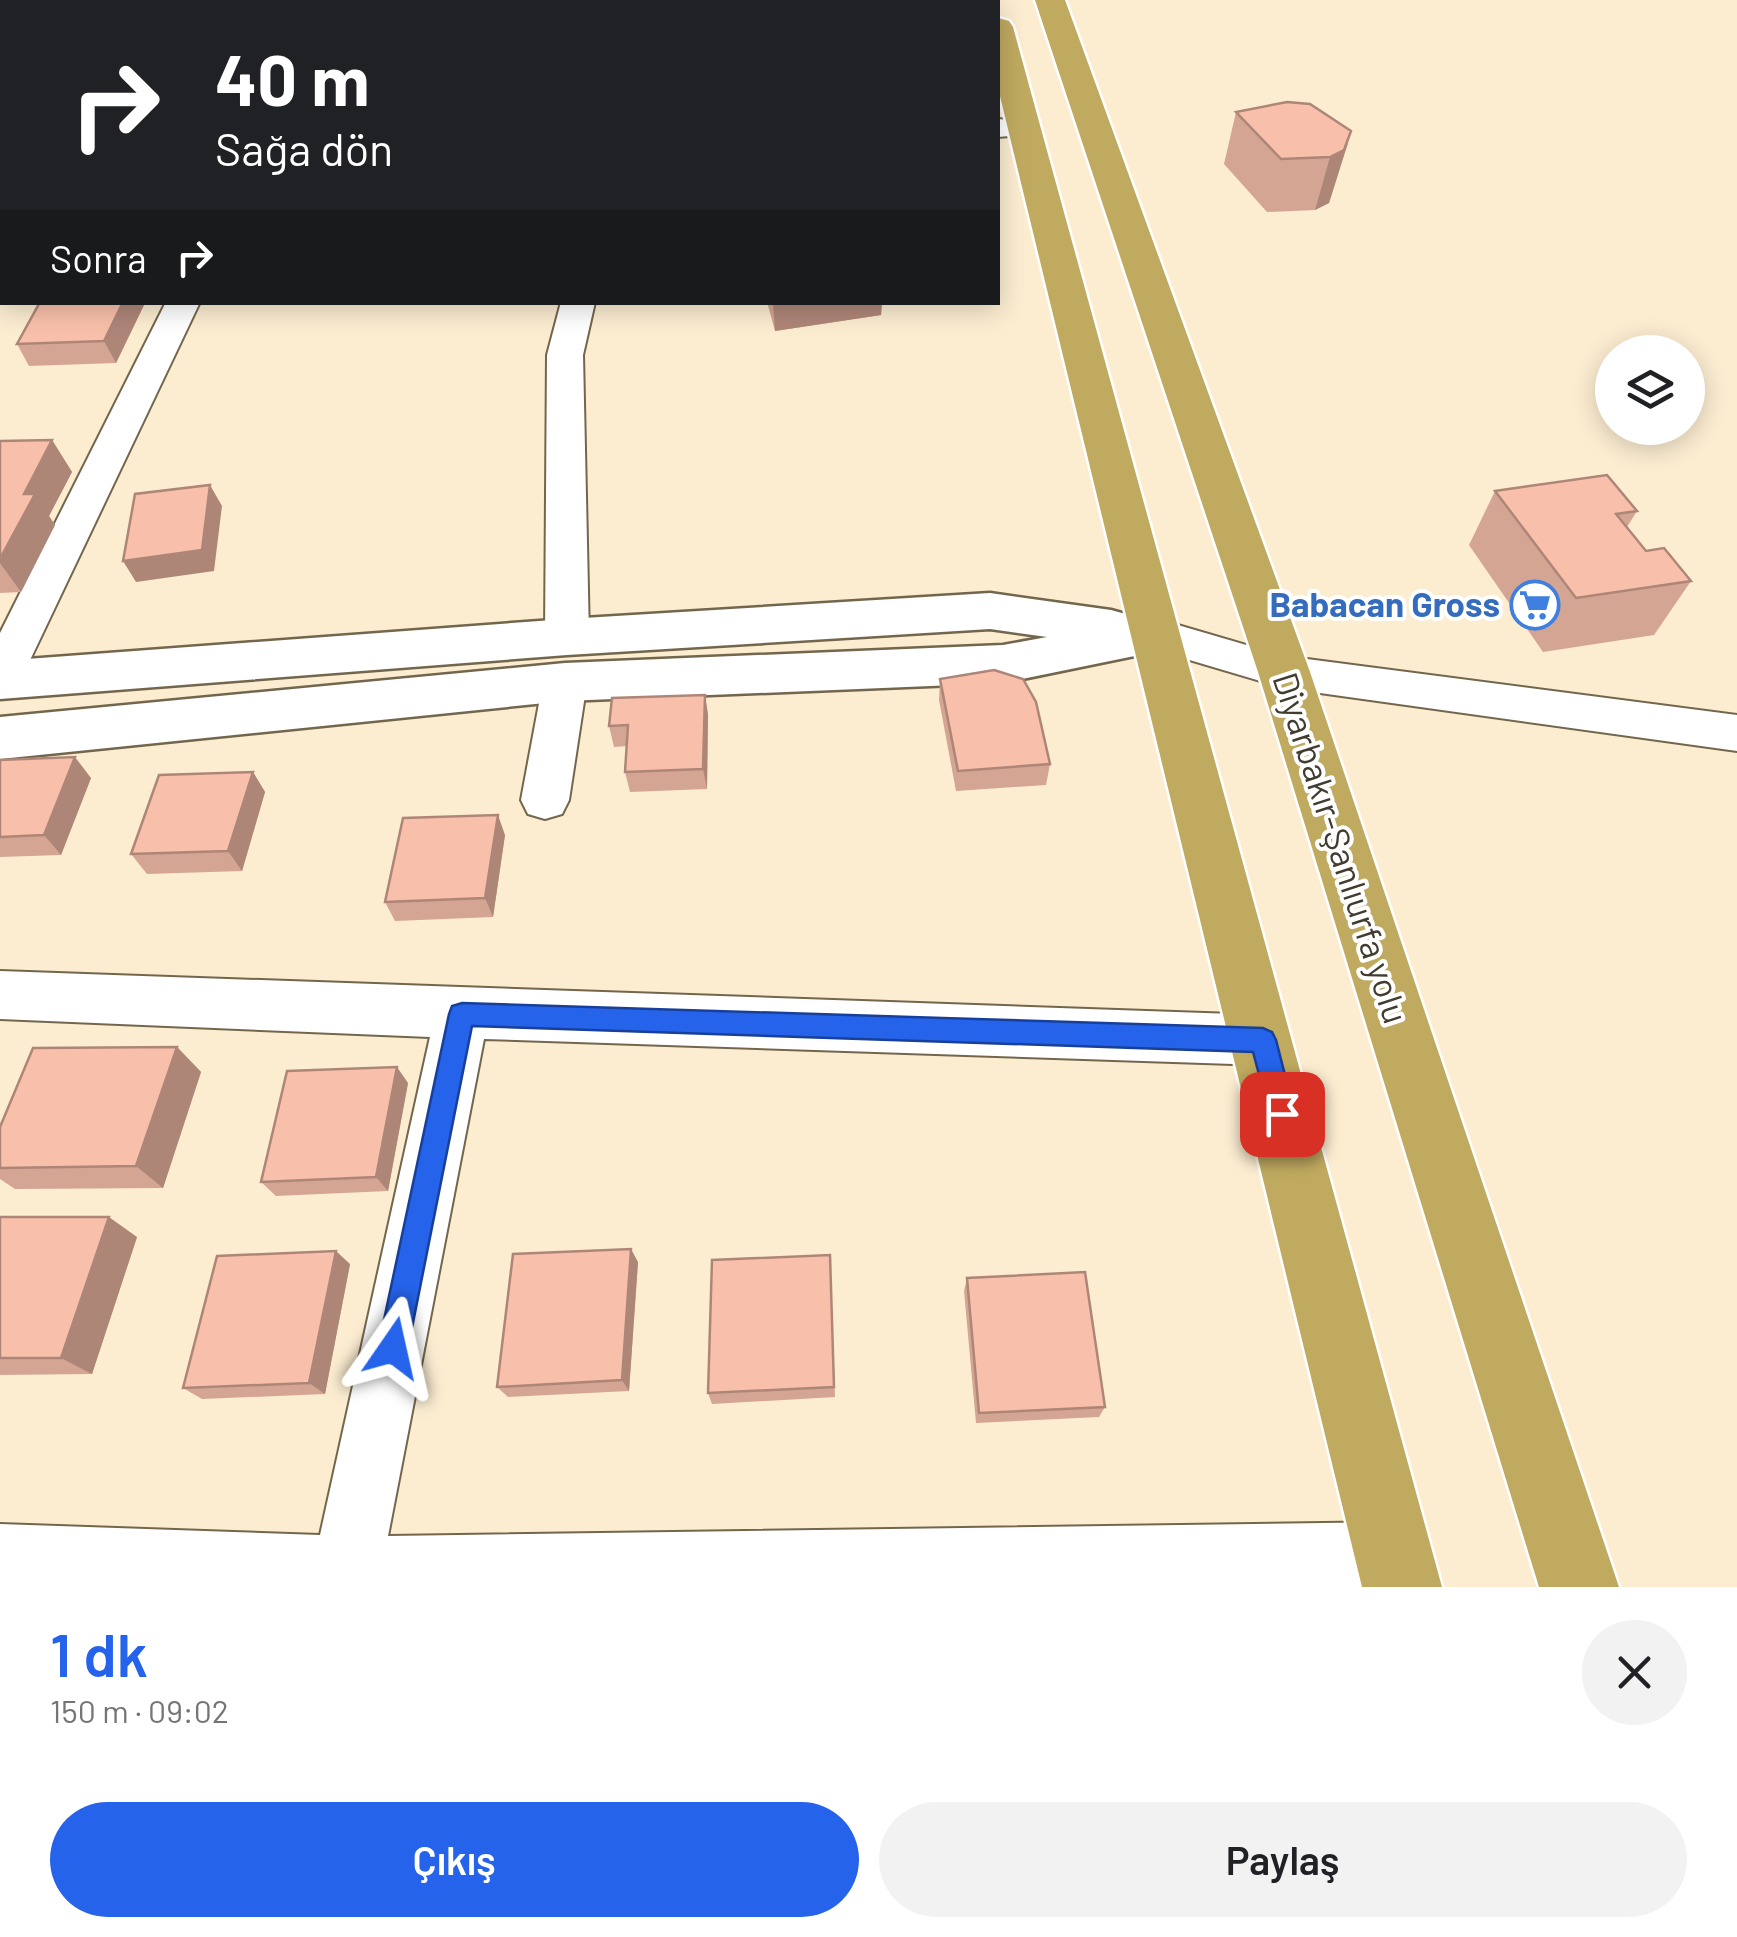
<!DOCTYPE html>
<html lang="tr">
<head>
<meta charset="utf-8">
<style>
  :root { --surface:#fff; --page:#f2f2f2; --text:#202124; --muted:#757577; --accent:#2563eb }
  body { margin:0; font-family:Barlow,sans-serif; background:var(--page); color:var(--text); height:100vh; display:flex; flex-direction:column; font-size:38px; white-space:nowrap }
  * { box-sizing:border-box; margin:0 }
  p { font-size:32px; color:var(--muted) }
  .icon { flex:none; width:55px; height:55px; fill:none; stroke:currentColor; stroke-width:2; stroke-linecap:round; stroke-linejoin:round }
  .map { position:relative; height:1587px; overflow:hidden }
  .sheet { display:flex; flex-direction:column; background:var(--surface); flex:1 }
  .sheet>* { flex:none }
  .banner { position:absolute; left:0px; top:0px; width:1000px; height:305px; box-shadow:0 5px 25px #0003; background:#202124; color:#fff; overflow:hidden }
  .tools { position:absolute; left:1595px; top:335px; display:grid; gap:20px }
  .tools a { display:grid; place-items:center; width:110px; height:110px; border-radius:50%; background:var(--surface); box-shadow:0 5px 25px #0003; font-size:50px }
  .pin { position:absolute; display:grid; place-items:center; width:85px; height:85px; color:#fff; margin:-42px; border-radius:20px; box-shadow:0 5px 15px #0006 }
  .me { position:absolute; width:110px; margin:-55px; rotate:11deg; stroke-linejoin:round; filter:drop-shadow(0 0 8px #0008) }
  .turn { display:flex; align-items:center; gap:35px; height:210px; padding:0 50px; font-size:45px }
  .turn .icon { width:130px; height:130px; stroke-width:2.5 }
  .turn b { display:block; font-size:70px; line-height:85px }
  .then { display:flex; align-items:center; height:95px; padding:0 50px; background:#0003; gap:20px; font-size:38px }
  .round { display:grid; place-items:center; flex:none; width:105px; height:105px; border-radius:52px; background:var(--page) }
  .overview { display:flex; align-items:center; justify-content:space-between; height:170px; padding:0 50px }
  h1 { font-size:60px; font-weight:600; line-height:75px; color:var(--accent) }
  .cta { display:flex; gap:20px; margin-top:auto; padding:20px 50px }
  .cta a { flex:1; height:115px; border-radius:60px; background:var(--accent); color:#fff; font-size:40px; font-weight:600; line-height:115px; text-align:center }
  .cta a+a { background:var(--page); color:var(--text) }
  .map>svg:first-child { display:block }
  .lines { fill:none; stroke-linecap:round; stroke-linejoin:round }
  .minor-casing { stroke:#73664d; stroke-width:4 }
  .tertiary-casing { stroke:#73664d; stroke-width:5 }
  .trunk-casing { stroke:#fff; stroke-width:5 }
  .minor { fill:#fff; fill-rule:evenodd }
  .tertiary { fill:#fff; fill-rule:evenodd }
  .trunk { fill:#c0aa60; fill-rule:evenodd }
  .wall { fill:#d5a593 }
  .shaded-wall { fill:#ae8678 }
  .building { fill:#f8c0ab; stroke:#ae8678; stroke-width:2.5 }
  .route { fill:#2563eb; stroke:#184099; stroke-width:2.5 }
  .labels { text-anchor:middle; stroke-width:8; stroke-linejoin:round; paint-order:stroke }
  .shop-label { font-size:35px; font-weight:bold; fill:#366cbe; stroke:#fff; text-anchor:end }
  .street-label { font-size:35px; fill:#413b30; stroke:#fff }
</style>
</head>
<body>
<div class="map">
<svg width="1737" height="1587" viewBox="0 0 1737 1587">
  <rect width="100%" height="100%" fill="#fcedd1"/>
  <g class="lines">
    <g class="minor-casing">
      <path id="minor" d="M313,0H346L348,2H315Z
        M647,0H673V2H648Z
        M0,108H2V126H0Z
        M998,119L1034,122L1039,128L1034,134L998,137Z
        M166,302H200L22,677L16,689L0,693V633Z
        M561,302H595L583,355L589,637L582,648L567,653L552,648L545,637L547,355Z
        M1154,618L1284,656L1737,715V751L1284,688L1139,645L1132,634L1139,623Z
        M565,665L581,670L587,682L569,800L562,814L545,819L528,814L521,800L543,682L549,670Z
        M0,971L1263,1015L1282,1022L1290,1040L1282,1058L1263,1065L484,1039L388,1536L1395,1522L1419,1532L1429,1556L1419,1580L1403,1587H0V1524L320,1535L430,1037L0,1019Z"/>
    </g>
    <g class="tertiary-casing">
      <path id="tertiary" d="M990,593L1111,610L1129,615L1131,620L1154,616L1172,621L1179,634L1172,647L1154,652L1003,683L565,701L0,759V717L565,663L1003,645L1047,637L990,629L567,655L0,699V661L567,619Z"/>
    </g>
    <g class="trunk-casing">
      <path id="trunk" d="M1035,0H1065L1310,672L1619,1587H1539L1258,672Z
        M998,18L1009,21L1013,27L1442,1587H1362L998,88Z"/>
    </g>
    <use href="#minor" class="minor"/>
    <use href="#tertiary" class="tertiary"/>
    <use href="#trunk" class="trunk"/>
  </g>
  <path class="wall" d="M1236,112L1351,131L1329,203L1315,210L1267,212L1224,164Z
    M123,302H142L144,305L116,363L29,366L17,344Z
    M767,302H882L881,315L775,331Z
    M52,440L72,472L49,516L55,525L21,592L0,593V441Z
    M1495,491L1637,511L1627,527L1646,551L1691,581L1654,635L1543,652L1469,545Z
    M940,679L1050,764L1046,785L956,791L939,700Z
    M705,695L708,715L707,789L630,792L625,772L627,746L614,747L609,726Z
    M0,760L91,778L61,855L0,857Z
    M253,772L265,792L242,871L147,874L131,854Z
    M505,835L493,917L395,921L385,902Z
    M177,1047L201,1072L163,1188L15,1189L0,1179V1127Z
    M408,1083L388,1191L276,1196L261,1182Z
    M0,1217L137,1237L92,1374L0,1375Z
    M830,1255L835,1397L712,1404L708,1393Z
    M638,1262L629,1391L508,1397L497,1387Z
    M350,1264L325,1394L202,1399L183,1388Z
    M967,1278L1105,1407L1099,1417L976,1423L964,1291Z"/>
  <path class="shaded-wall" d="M1348,143L1329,203L1315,210L1330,157Z
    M123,302H142L144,305L116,363L104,341Z
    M773,302H882L881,315L775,331Z
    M52,440L72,472L49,516L55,525L21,592L0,563V559L24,494Z
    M210,485L222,506L214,571L136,582L123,561Z
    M705,695L708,715L707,789L703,769Z
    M75,757L91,778L61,855L44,835Z
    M253,772L265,792L242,871L228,851Z
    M498,815L505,835L493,917L485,898Z
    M177,1047L201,1072L163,1188L136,1166Z
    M397,1067L408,1083L388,1191L376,1177Z
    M109,1217L137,1237L92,1374L61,1358Z
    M631,1249L638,1262L629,1391L622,1380Z
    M336,1251L350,1264L325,1394L309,1383Z"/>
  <path class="building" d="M1287,102L1310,104L1351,131L1344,150L1330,157L1281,159L1236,112Z
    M40,302H123L104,341L17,344Z
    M52,440L24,494H35L0,559V441Z
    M1607,475L1637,511L1616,514L1646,551L1664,548L1691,581L1576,598L1495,491Z
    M210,485L202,550L123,561L135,494Z
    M994,670L1023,679L1036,702L1050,764L958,771L940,679Z
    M705,695L703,769L625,772L628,725L609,726L612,698Z
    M75,757L44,835L0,837V760Z
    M253,772L228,851L131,854L159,775Z
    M498,815L485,898L385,902L403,818Z
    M177,1047L136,1166L0,1168V1127L33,1048Z
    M397,1067L376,1177L261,1182L287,1071Z
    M0,1217H109L61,1358H0Z
    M631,1249L622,1380L497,1387L513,1254Z
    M336,1251L309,1383L183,1388L217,1256Z
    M830,1255L834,1387L708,1393L712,1260Z
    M1085,1272L1105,1407L979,1413L967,1278Z"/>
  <path class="route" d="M462,1003L1263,1028L1272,1032L1276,1040L1295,1114L1291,1123L1282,1127L1272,1123L1253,1052L472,1026L408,1348L404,1359L393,1364L382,1359L378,1348L449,1014L452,1006Z"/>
  <defs>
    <g id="supermarket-ring" transform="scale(2.5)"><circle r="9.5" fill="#fff" stroke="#3f7fe0" stroke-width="1.5"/><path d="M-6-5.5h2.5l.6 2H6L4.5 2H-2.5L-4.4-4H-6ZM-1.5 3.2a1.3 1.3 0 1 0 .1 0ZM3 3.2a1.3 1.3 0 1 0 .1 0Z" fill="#3f7fe0"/></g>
  </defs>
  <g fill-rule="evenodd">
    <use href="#supermarket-ring" x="1535" y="605"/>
  </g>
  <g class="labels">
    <g class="shop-label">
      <text x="1500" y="617">Babacan Gross</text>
    </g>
    <g class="street-label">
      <text transform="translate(1340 848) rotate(72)" y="12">Diyarbakır-Şanlıurfa yolu</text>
    </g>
  </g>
</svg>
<div class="tools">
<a><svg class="icon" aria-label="layers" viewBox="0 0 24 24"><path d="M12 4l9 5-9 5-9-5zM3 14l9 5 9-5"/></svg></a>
</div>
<div class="pin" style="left:1282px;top:1114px;background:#d93025"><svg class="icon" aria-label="arrive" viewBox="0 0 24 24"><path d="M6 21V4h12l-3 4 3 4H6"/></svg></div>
<svg class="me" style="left:393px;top:1348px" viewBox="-20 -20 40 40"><path d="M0-17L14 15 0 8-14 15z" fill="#2563eb" stroke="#fff" stroke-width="4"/></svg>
<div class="banner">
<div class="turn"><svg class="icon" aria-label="right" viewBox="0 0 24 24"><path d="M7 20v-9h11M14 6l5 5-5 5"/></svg><div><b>40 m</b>Sağa dön</div></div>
<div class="then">Sonra<svg class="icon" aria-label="right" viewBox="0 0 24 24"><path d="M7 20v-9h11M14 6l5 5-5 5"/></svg></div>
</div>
</div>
<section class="sheet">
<div class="overview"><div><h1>1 dk</h1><p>150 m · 09:02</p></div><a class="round"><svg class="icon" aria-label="close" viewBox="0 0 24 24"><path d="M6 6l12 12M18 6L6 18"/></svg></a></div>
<div class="cta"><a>Çıkış</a><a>Paylaş</a></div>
</section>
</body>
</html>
